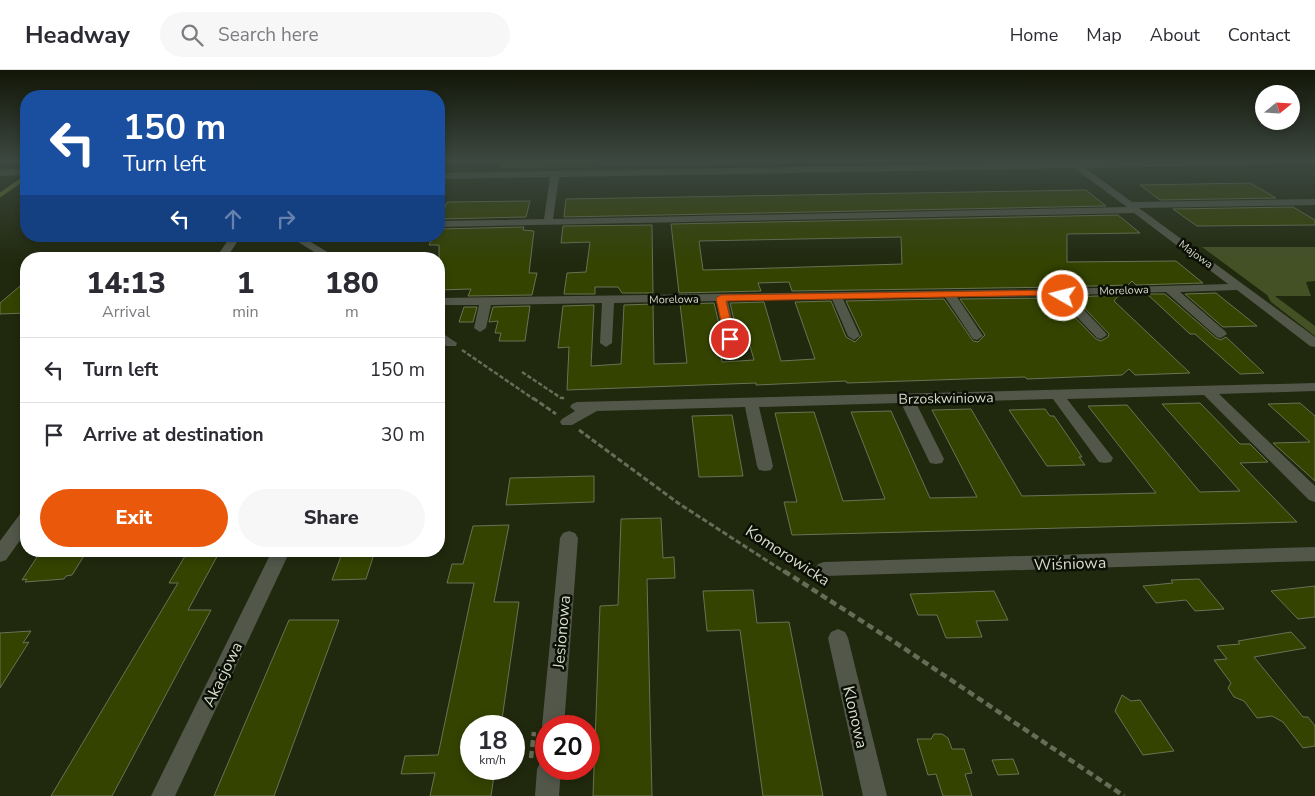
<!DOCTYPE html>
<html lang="en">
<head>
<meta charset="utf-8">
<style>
  :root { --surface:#fff; --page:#f7f7f7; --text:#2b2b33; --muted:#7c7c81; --line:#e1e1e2; --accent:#ea580c }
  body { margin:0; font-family:"Nunito Sans",sans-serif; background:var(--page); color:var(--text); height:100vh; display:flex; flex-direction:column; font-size:19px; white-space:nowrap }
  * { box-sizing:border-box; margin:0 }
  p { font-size:16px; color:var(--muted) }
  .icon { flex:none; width:28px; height:28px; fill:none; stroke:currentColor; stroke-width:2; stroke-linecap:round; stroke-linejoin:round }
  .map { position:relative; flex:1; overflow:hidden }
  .drawer { position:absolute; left:20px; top:182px; width:425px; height:305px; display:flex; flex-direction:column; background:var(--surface); border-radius:20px; box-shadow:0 2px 8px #0003 }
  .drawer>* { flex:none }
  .top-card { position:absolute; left:20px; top:20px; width:425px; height:152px; border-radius:20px; box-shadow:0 2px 8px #0003; background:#1a4fa0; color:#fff; overflow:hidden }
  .needle { width:32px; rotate:72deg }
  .tools { position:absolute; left:1255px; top:15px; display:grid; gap:10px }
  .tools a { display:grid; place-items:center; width:45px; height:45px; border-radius:50%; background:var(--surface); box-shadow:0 2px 8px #0003; font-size:25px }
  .speed { position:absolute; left:460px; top:645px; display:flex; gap:10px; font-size:25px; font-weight:700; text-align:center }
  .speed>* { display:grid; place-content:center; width:65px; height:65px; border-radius:50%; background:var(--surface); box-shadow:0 2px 8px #0003; line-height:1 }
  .speed small { font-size:12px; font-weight:400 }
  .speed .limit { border:8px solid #d22; background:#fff; color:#111 }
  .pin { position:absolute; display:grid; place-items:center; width:42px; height:42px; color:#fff; margin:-21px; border:2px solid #fff; border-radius:50%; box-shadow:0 1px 5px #0007 }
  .me { position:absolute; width:55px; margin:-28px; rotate:278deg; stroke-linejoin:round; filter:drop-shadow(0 0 4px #0008) }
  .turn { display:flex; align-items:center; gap:18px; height:105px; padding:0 20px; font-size:22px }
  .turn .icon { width:65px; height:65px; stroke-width:2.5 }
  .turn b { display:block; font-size:35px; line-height:42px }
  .lanes { display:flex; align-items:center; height:48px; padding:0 20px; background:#0003; justify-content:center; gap:25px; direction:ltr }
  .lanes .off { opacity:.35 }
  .eta { display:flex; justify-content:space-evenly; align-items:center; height:85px; text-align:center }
  .eta b { font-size:30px; font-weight:800; line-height:35px }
  .primary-button { display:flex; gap:10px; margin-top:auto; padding:10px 20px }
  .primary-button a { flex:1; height:58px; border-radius:30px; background:var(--accent); color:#fff; font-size:20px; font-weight:800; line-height:58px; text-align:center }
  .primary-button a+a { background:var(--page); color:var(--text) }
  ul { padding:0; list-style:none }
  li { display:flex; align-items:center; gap:15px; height:65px; padding:0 20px; border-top:1px solid var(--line) }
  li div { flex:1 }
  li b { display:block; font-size:19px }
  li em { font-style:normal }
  header { display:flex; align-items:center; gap:30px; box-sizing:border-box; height:70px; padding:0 25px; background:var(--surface); border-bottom:1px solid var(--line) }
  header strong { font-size:24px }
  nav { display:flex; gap:28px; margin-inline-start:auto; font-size:18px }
  .search { width:350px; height:45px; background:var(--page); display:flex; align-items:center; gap:12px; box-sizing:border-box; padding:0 18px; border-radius:28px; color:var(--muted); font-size:19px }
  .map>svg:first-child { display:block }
  .green { fill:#445125 }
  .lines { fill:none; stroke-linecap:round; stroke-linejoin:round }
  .stream { stroke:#617725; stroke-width:4 }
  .building { fill:#344300; stroke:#697355; fill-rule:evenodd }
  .path-far3 { stroke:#666d56; stroke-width:2; stroke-dasharray:3 2; stroke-linecap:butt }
  .path-far2 { stroke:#666d56; stroke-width:2.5; stroke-dasharray:4.5 2; stroke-linecap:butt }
  .path-far1 { stroke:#666d56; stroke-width:3; stroke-dasharray:5.5 2.5; stroke-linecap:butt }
  .path { stroke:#666d56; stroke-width:4.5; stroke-dasharray:7 4; stroke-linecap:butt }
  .minor { fill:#52574a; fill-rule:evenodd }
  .route { fill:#ea580c; stroke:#983908 }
  .labels { text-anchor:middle; stroke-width:5; stroke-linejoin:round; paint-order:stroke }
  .far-street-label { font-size:11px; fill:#d5dbca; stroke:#0c0f05 }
  .street-label { font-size:14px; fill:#d5dbca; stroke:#0c0f05 }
  .near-street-label { font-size:16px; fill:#d5dbca; stroke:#0c0f05 }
</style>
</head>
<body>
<header>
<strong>Headway</strong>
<div class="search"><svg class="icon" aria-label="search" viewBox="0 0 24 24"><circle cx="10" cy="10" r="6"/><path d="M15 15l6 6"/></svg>Search here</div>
<nav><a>Home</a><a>Map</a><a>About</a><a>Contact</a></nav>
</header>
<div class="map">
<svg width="1315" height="726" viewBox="0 0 1315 726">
  <rect width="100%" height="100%" fill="#20280d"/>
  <path class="green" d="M501,92H734L735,95L499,98Z
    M1202,177H1315V211L1306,212L1311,226H1275L1315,256V266L1271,232L1267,225Z"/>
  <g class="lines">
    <path class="stream" d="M0,125L23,109"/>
  </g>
  <path class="building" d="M1250,113L1276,128L1160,130L1140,115Z
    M1086,120L1106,136L564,147L566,129Z
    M530,131L526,147L440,149L447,132Z
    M1293,137L1315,150V155L1197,156L1173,139Z
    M1118,145L1140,163L1067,164V192L1176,191L1203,213L1136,215L1132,211L1128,215L1060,217L792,221L789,212L758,213L761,221L679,223L671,154ZM901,167L902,194L742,199L703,200L699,171Z
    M652,155L653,223H622L618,217H595V224H564L567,203L586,202L590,172L561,173L563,156Z
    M524,157L523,160L534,161L529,203H537L532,225L468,226L471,219L439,220V175H429L433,166H439V159Z
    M26,211V243L0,244V233Z
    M1216,223L1257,256L1223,257L1185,224Z
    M1147,224H1165L1216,268L1221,270L1226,267L1264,303L1240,304L1195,264H1190Z
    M1119,225L1114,231L1190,303L1135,305L1129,299L1122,305L1027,309L1025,307L847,313L846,311L756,315V313L567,320L569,277L558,278L563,236L594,235L591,296L621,294L624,235L653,234L654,294L687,293L680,234L714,233L720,258H716L722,292L754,290L745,258H736L730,233L764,232L781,291L815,289L795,232L831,231L846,267L855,272L862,265L846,231L944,229L973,271L978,272L985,265L960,229L1056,228L1096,269L1101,271L1108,267L1109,264L1074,227Z
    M530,236L525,271H499L501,263H495L498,251L489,252L493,237Z
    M464,237H477L473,252H459Z
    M1200,333L1240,374H1250L1268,392L1240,393L1297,452L792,465L784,432H797L775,343L814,342L843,431L885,429L851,342L891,341L930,428L977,427L932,340L971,339L1022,426L1156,423L1088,336L1127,335L1200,422L1240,421L1162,334Z
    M1300,333L1315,346V411L1273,373L1310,372L1268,334Z
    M1045,339L1050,346H1054L1074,375L1082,387H1079L1085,395L1047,396L1009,340Z
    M732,345L743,406L699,407L692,346Z
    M594,406V432L506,435L510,408Z
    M661,448L663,488L674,487L675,508L647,509L652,726H593L600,536L618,535L621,449Z
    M509,455L494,532H519L501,656H471V699H495L491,726H430L435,703L401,704L405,686L438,685L441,671L474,513H447L452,494H463L473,456Z
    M41,481H87L72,505L66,506L64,509L25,512L27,509L22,510Z
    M188,481H220L188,540H211L112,726H51L178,513H169Z
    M343,481H375L366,509L332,510Z
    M1199,509L1224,539L1195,541L1186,530L1156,533L1143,516L1173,513L1171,510Z
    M1315,516V547L1298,549L1271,521Z
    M753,520L757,553L789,552L823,726H763L740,560L707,561L703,521Z
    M994,521L1008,550L976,551L982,567L946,568L937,545H918L910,524Z
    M289,550H339L274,726H214Z
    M31,561L23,573L29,572L0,618V563Z
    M1291,562L1306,578L1254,587L1303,647H1308L1315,656V676L1303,678L1283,652L1272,646L1257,648L1244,631L1234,627L1228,618L1231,613L1214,590L1227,589L1217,576L1240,574L1238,571Z
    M1122,625L1131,631L1140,630L1174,681L1143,685L1115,641Z
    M934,664H942L948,668L952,679H964L972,703L965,704L972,726H943L936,704L928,705L917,669H931Z
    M1013,689L1019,704L998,705L992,690Z"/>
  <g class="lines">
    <path class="path-far3" d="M1312,92L1315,94"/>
    <path class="path-far2" d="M462,280L535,330
      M522,302L561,328H566"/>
    <path class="path-far1" d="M533,328L556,344
      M579,360L678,433L786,503"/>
    <path class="path" d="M784,501L896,573L1124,726
      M531,688L534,662"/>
    <path class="minor" d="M1076,92H1271L1267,95L1085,98L1132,132L1315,129V135L1139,138L1315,267V277L1310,276L1237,220L1180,222L1225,261L1227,264L1221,268L1217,267L1166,222L1070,225L1105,262L1107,265L1101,269L1097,268L1057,226L957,227L983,266L977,270L973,269L945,227L843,229L860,266L854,270L848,266L832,229L728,231L736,269L730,273L724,269L716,231L614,233L612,273L606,277L600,273L602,233L491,235L486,258L480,262L474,258L479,235H439V228L1060,219L1228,214L1134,143L439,157V151L544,149L550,107L439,109V103ZM1074,98L1127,137L553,149L559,107Z
      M26,99V105L0,106V100Z
      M231,166H241L226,189H215Z
      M288,166H301L339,189H326Z
      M439,261L457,273L456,276H446L439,271Z
      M1315,313V321L1219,324L1315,416V432L1309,430L1204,325L1067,329L1113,388L1111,392L1105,393L1099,392L1053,329L916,333L944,389L942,393L936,394L930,393L928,389L901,333L759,337L773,396L771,400L765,401L759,400L757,396L745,337L597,341L572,355H562L560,352L562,349L575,341L570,337L572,334L577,332Z
      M26,443V462L6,490L0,492V471L20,444Z
      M569,461L575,463L578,468L564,656H546V664L542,656L560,468L563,463Z
      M1315,477V491L824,506L818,504L815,499L818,494L824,492Z
      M272,481H290L175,726H151Z
      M838,559L845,562L848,568L887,726H863L828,568L831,562Z
      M546,689V699H561L559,726H535L537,699L541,691Z"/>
  </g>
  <linearGradient id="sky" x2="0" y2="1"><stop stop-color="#121607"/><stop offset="0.47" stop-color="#3c4840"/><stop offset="1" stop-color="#3c4840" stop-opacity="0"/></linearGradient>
  <rect width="1315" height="194" fill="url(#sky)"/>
  <path class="route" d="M1060,220L1066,224V228H1060L1058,225L726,231L735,269L730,272L725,269L716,228L721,225Z"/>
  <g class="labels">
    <g class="far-street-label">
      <text transform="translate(1196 184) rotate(36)" y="4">Majowa</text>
      <text transform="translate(1124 220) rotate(-2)" y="4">Morelowa</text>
      <text transform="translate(674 229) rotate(-1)" y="4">Morelowa</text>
    </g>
    <g class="street-label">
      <text transform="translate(946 328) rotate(-1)" y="5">Brzoskwiniowa</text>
    </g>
    <g class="near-street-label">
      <text transform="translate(788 485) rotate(33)" y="6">Komorowicka</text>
      <text transform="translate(1070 493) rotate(-2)" y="6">Wiśniowa</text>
      <text transform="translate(561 562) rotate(-85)" y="6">Jesionowa</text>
      <text transform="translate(222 604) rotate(-64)" y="6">Akacjowa</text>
      <text transform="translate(856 647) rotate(77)" y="6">Klonowa</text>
    </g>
  </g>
</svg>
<div class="tools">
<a><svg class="needle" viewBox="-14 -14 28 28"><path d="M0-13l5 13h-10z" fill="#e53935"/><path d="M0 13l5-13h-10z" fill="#7c7c81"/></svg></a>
</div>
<div class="speed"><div>18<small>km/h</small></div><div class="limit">20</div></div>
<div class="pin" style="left:730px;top:269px;background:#d93025"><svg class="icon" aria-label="arrive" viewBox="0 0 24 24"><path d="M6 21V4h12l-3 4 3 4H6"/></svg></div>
<svg class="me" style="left:1063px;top:226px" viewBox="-20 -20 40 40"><circle r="17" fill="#ea580c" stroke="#fff" stroke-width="3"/><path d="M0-11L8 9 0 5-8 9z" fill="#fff"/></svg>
<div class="top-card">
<div class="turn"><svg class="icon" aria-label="left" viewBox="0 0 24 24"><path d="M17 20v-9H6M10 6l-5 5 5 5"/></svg><div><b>150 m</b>Turn left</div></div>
<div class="lanes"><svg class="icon" aria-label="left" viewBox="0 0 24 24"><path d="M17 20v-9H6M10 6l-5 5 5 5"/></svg><svg class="icon off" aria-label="ahead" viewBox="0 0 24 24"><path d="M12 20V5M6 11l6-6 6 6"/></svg><svg class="icon off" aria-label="right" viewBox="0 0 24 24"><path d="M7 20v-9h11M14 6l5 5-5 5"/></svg></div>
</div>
<section class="drawer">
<div class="eta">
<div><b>14:13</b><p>Arrival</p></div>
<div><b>1</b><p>min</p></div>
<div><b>180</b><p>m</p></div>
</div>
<ul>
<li><svg class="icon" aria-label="left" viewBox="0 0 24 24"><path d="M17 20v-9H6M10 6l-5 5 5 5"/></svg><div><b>Turn left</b></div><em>150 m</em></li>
<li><svg class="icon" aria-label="arrive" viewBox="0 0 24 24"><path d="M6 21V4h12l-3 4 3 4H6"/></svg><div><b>Arrive at destination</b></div><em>30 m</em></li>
</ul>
<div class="primary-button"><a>Exit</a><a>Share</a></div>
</section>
</div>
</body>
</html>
